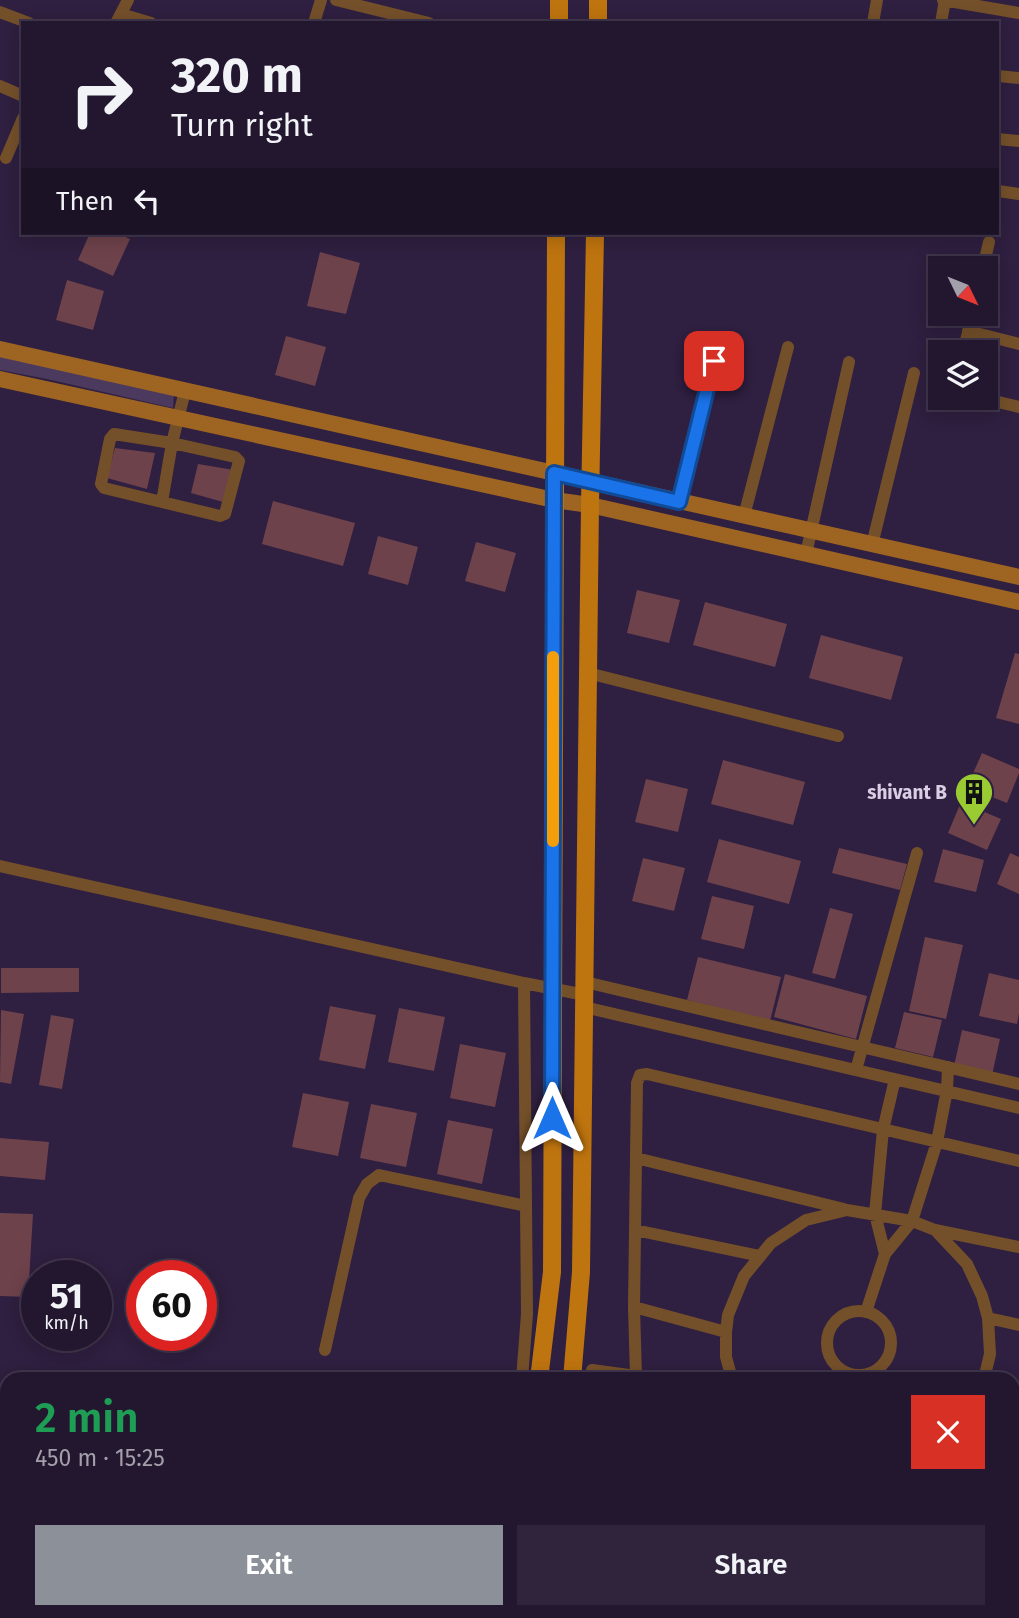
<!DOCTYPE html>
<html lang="en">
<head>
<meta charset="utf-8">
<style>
  :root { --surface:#231730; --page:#2f243c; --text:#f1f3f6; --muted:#a39fab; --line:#40364c; --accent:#8c9099 }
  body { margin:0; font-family:"Fira Sans",sans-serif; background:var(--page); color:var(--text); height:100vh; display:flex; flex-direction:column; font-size:26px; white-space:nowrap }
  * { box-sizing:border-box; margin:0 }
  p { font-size:23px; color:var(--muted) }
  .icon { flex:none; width:38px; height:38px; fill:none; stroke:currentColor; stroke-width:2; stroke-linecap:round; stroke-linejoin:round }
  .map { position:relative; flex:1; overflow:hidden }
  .side { position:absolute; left:0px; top:1372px; width:1020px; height:247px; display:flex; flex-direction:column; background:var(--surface); border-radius:21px 21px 0 0; box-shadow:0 4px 18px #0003,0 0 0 2px var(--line) }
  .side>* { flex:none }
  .hud { position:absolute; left:21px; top:21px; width:978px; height:214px; border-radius:0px; box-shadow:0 4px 18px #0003,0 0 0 2px var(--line); background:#231730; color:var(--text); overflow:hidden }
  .needle { width:46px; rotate:133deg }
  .fabs { position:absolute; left:928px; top:256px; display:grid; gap:14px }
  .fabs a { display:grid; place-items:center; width:70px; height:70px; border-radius:0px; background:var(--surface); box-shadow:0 4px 18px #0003,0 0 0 2px var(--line); font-size:35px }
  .speed { position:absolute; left:21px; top:1260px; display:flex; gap:14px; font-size:35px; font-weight:700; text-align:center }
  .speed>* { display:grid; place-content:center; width:91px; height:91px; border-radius:50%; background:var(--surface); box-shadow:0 4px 18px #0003,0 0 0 2px var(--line); line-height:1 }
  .speed small { font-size:18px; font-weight:400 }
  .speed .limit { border:10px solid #d22; background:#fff; color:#111 }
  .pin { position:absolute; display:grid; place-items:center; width:60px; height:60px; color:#fff; margin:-30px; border-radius:14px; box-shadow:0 4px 10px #0006 }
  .me { position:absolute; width:77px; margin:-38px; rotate:0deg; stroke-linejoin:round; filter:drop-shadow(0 0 5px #0008) }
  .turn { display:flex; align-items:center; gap:24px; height:147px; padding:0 35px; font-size:32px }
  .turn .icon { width:91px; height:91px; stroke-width:2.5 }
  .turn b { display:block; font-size:49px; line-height:60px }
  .then { display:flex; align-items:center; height:66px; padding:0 35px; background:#0003; gap:14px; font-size:26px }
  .round { display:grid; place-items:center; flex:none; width:74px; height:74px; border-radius:0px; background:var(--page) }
  .head { display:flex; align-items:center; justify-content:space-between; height:119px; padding:0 35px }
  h1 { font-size:42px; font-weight:600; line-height:52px; color:#1e9e55 }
  .action { display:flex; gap:14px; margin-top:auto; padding:14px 35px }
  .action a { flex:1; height:80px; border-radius:0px; background:var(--accent); color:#fff; font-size:28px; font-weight:600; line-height:80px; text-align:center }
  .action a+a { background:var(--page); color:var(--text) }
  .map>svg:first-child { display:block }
  .green { fill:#4b395e }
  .building { fill:#6e424b }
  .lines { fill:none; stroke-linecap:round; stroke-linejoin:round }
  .street { stroke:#74502a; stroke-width:12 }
  .secondary { stroke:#9e6522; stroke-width:16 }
  .primary { stroke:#be740f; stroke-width:18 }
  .route-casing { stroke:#114b97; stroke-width:18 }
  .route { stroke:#1a73e8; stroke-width:12 }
  .slow { stroke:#f59e0b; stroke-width:12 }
  .labels { text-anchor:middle; stroke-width:7; stroke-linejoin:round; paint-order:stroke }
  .poi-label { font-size:19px; font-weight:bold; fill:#d9cfe5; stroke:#2f1f40; text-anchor:end }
</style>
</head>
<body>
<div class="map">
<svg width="1019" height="1618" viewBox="0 0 1019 1618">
  <rect width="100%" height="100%" fill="#2f1f40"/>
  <path class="green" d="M0,355L174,394L173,408L47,379L0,370Z"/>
  <path class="building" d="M90,233H116L130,239L113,276L78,260Z
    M320,252L360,263L346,314L307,306Z
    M67,280L104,291L93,330L56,320Z
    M286,336L326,347L315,386L275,375Z
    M115,448L155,453L147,489L107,478Z
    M198,464L234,470L223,502L191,493Z
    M273,501L355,523L343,566L262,544Z
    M378,536L418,547L408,585L368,574Z
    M476,542L516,553L505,592L465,581Z
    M637,590L680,600L669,643L627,633Z
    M705,602L787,624L775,667L693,645Z
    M821,635L903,657L891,700L809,678Z
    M1015,653L1019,654V724L996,718Z
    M982,753L1019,769V773L1007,803L967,787Z
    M723,760L805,782L793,825L711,804Z
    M646,779L688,789L678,832L635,822Z
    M961,802L1001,819L987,850L948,833Z
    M719,839L801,861L789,904L707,882Z
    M839,848L907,864L900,890L832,873Z
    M943,849L984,860L976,892L934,882Z
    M1010,853L1019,857V894L997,884Z
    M643,858L685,868L674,911L632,901Z
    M712,896L754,906L744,949L701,939Z
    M830,908L853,914L835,979L812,973Z
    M925,937L963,945L946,1019L909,1011Z
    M698,957L781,977L770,1021L687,1000Z
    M1,968H79V992L1,993Z
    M989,973L1019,980V1013L1017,1024L979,1016Z
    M785,974L867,996L856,1039L774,1017Z
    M330,1006L376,1015L365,1069L319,1060Z
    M399,1008L445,1017L434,1071L388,1062Z
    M1,1010L24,1014L11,1084L0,1082Z
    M904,1012L942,1020L933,1057L895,1048Z
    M51,1015L74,1019L62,1089L39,1085Z
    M962,1030L1000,1039L992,1075L954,1066Z
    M460,1044L506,1053L495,1107L450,1098Z
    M303,1093L349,1102L338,1156L292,1147Z
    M371,1104L417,1113L406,1167L360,1158Z
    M448,1120L493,1129L482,1184L437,1174Z
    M0,1138L49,1142L45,1180L0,1176Z
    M0,1213L33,1214L28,1297L0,1296Z
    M941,1612L967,1617V1618H939Z"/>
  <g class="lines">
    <path class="street" d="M336,0L429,23
      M943,0L1019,13
      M0,12L29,23
      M121,14L151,23
      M116,23L128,0
      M314,23L321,0
      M873,23L877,0
      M941,23L945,0
      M998,76L1019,78
      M0,86L23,96
      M998,139L1019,141
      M6,158L23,118
      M998,191L1019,194
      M983,268L989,242
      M968,331L1019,344
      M963,352L973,313
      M977,397L1019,407
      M162,502L172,443L114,434L110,439L101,484L104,488L220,516L225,514L239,461L235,457L172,443L185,391
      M679,502L719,337
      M744,516L788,347
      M872,545L914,373
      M806,554L849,362
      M588,673L838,736
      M0,866L524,983L585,995
      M585,982L1019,1084
      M584,1007L1019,1108
      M856,1070L917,853
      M636,1158L844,1209
      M635,1230L760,1256
      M935,1230L1019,1247
      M885,1254L875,1214L883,1130L895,1079
      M634,1307L726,1332
      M827 1343a32 32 0 1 1 64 0a32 32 0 1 1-64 0Z
      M866,1312L885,1254L912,1221L937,1142L947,1090L948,1067
      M988,1318L1019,1325
      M325,1350L359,1198L367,1184L379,1175L526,1206
      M592,1370L636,1376
      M522,1379L527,1314L524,983
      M648,1379L636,1376L634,1307L637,1083L640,1075L647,1074L1019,1161
      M732,1379L726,1357V1332L728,1315L744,1276L771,1243L806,1220L847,1210L912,1221L935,1230L967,1264L982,1296L988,1318L990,1354L984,1379
      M1013,1404L1019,1405
      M1013,1486L1019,1487
      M0,1504H7
      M1013,1563L1019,1564
      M308,1612L321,1618
      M444,1618L446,1612
      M768,1618L770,1612
      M827,1618L828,1612"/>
    <path class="secondary" d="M0,349L1019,577
      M0,379L554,500L590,505L1019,602"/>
    <path class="primary" d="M559,23V0
      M598,23V0
      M539,1379L552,1272L556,233
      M572,1379L581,1272L590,505L595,233
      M458,1618L460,1612
      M494,1618L496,1612"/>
  </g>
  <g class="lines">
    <g class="route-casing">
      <path id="route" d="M552,1118L554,473L679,502L714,361"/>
    </g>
    <use href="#route" class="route"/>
    <path class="slow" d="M553,841V657"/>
  </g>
  <defs>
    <g id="building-pin" transform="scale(2.0125)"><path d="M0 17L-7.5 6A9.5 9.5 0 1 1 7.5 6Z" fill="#9bcb33" stroke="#2f1f40"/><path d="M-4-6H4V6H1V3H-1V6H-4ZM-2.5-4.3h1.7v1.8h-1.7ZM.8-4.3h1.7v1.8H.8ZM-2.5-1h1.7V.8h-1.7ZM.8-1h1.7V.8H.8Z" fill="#111"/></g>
  </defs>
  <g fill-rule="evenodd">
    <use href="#building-pin" x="974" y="792"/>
  </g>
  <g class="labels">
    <g class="poi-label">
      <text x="947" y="799">shivant B</text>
    </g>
  </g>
</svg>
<div class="fabs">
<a><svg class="needle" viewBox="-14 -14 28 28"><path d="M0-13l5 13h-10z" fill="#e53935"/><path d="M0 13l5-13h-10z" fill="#a39fab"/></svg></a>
<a><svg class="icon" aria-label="layers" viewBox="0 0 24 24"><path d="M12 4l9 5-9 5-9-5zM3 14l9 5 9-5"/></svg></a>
</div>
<div class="speed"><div>51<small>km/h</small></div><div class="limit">60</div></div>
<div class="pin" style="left:714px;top:361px;background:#d93025"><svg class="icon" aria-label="arrive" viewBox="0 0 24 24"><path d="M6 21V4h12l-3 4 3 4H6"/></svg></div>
<svg class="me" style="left:552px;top:1118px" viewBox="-20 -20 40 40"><path d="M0-17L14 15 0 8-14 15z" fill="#1a73e8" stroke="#fff" stroke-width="4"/></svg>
<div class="hud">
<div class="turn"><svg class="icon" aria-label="right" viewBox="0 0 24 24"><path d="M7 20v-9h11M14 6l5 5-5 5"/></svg><div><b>320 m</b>Turn right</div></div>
<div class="then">Then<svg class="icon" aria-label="left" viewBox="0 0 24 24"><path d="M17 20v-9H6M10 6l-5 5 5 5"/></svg></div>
</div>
<section class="side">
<div class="head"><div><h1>2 min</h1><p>450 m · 15:25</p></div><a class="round" style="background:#d93025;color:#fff"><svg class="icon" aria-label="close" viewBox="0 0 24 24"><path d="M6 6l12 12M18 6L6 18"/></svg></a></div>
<div class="action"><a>Exit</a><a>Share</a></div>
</section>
</div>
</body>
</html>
